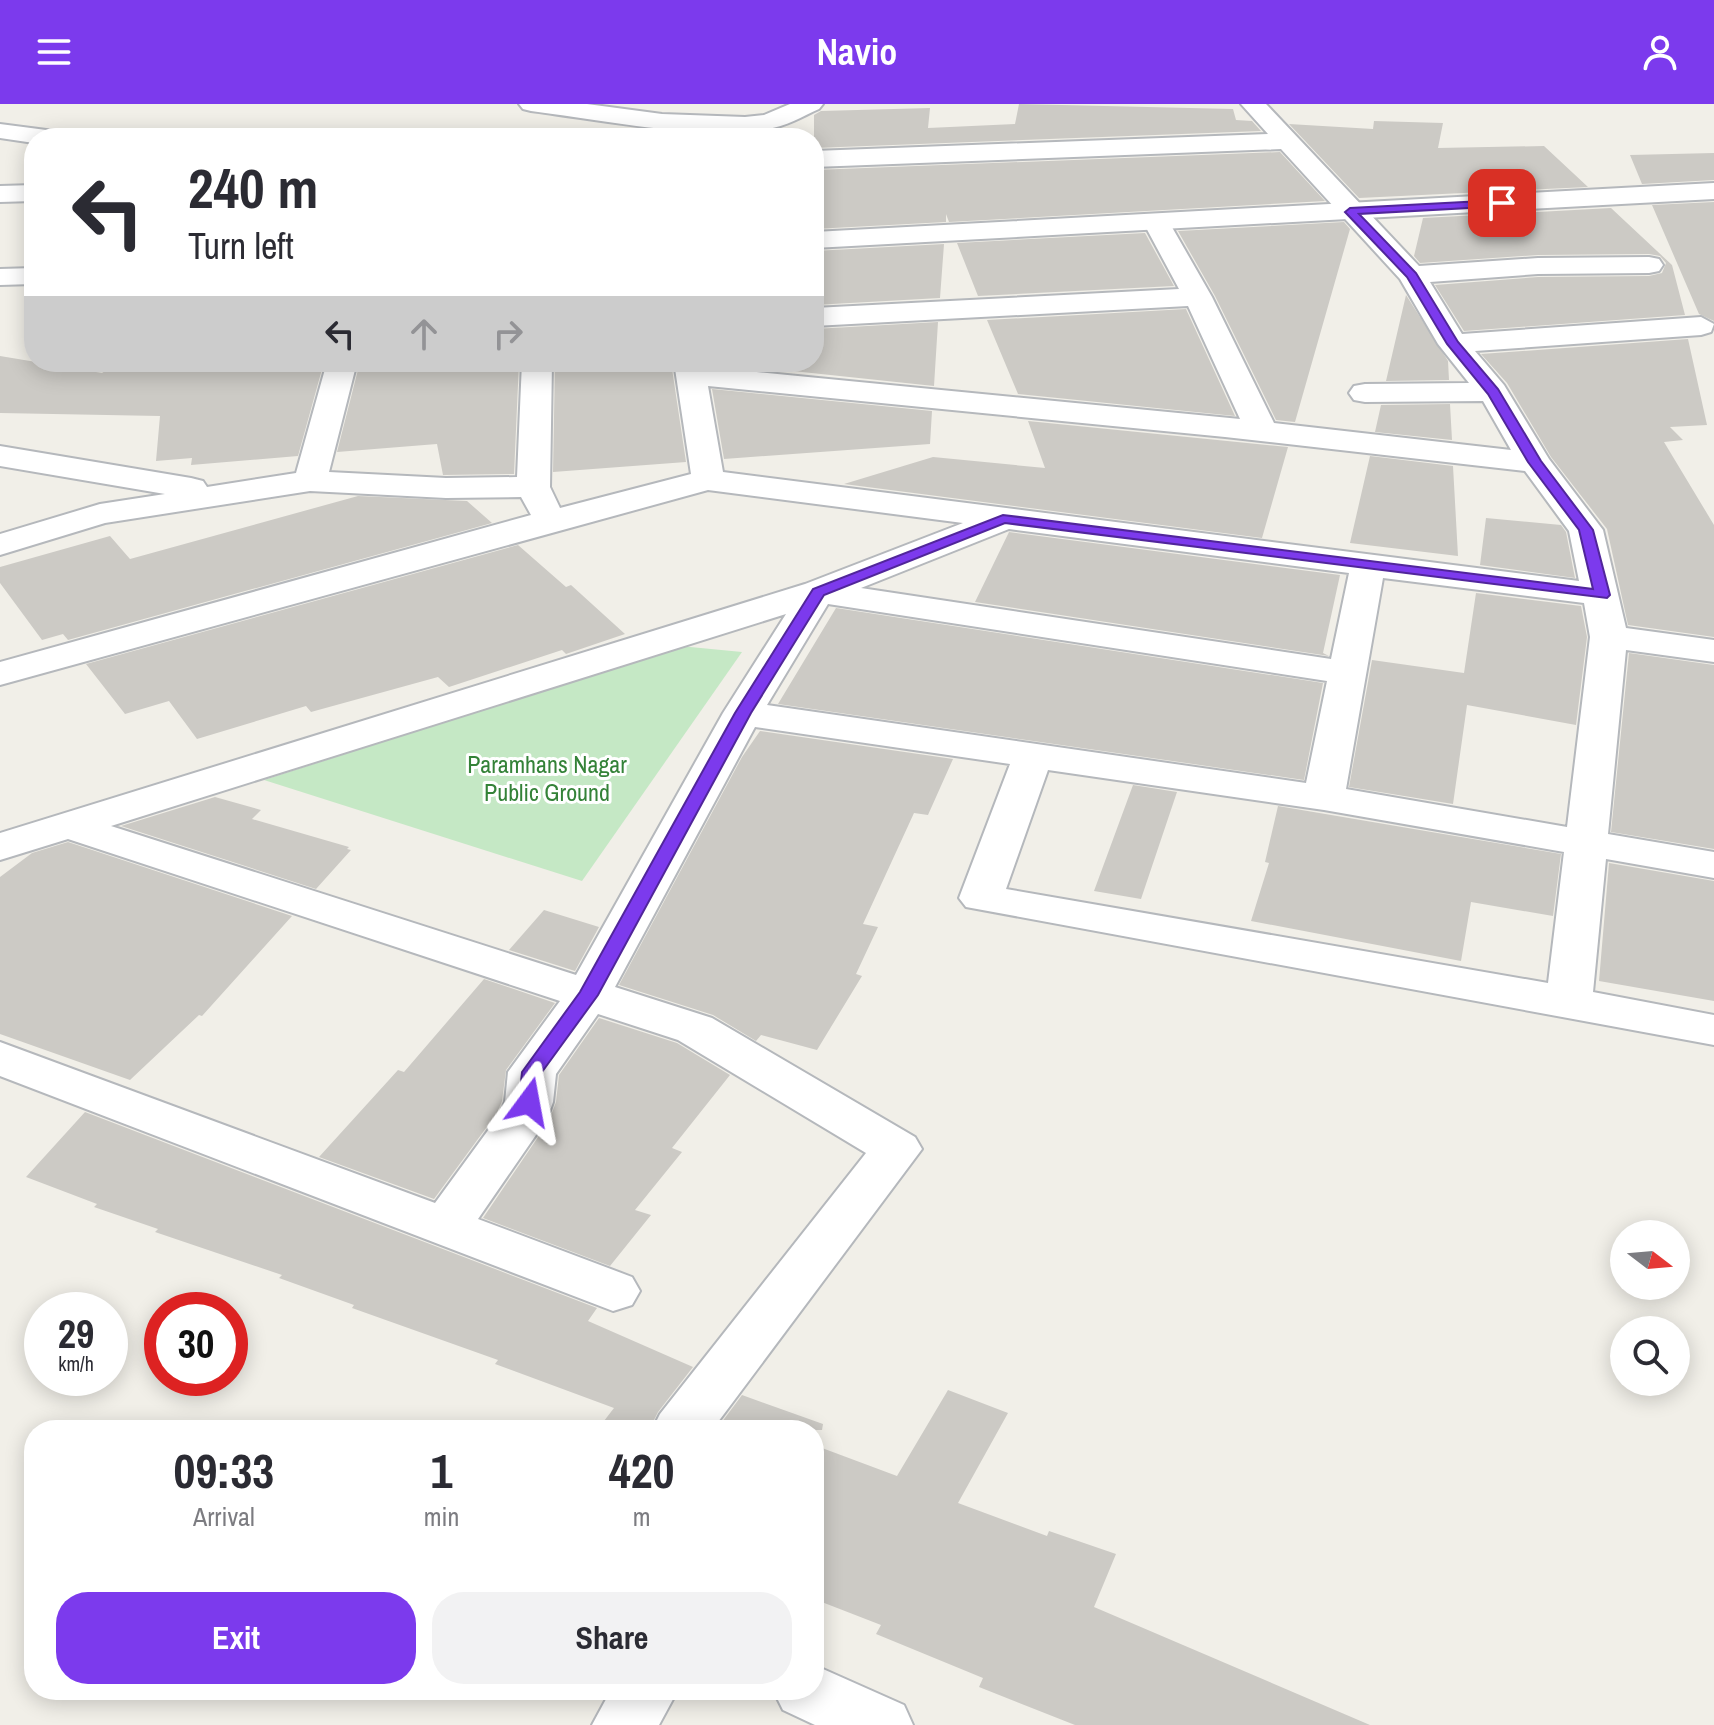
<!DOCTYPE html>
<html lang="en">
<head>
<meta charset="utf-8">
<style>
  :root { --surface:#fff; --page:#f2f2f3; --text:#2b2b33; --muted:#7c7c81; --accent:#7c3aed }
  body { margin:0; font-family:"Archivo Narrow",sans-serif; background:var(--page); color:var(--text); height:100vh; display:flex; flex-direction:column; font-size:30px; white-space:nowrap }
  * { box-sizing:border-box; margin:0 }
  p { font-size:26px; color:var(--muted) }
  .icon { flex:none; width:44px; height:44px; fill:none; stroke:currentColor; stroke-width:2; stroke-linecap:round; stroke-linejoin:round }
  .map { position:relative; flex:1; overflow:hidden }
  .drawer { position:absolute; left:24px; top:1316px; width:800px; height:280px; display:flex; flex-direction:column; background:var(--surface); border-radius:32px; box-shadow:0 4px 20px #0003 }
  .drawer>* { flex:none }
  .guide { position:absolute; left:24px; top:24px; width:800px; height:244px; border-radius:32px; box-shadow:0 4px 20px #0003; background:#fff; color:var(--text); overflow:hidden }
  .needle { width:52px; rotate:106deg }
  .controls { position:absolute; left:1610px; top:1116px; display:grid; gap:16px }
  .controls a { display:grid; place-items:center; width:80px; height:80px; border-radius:50%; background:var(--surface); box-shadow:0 4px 20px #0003; font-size:40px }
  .speed { position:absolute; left:24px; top:1188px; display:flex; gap:16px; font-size:40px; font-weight:700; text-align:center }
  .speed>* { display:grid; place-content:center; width:104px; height:104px; border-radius:50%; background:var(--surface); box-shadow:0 4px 20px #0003; line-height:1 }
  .speed small { font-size:20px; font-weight:400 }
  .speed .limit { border:12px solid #d22; background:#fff; color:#111 }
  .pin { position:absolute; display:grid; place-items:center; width:68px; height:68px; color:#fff; margin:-34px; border-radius:16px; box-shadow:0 4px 12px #0006 }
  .me { position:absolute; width:88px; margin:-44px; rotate:13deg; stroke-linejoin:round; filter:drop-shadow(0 0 6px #0008) }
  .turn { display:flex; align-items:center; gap:28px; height:168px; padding:0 32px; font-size:36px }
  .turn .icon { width:104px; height:104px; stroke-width:2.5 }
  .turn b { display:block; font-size:56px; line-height:68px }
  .lanes { display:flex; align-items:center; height:76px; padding:0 32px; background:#0003; justify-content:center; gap:40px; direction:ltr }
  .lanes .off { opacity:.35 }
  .eta { display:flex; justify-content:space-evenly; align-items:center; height:136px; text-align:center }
  .eta b { font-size:48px; font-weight:700; line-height:56px }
  .action { display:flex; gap:16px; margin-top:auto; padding:16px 32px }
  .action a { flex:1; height:92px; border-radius:32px; background:var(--accent); color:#fff; font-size:32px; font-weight:700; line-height:92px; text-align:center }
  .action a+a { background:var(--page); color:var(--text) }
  header { display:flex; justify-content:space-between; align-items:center; height:104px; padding:0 32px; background:var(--accent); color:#fff; font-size:36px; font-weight:700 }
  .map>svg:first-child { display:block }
  .green { fill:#c5e8c5 }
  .building { fill:#cccac5 }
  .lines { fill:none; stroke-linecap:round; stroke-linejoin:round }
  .minor-casing { stroke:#b5b8bc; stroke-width:4 }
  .tertiary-casing { stroke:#b5b8bc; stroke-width:4 }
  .minor { fill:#fff; fill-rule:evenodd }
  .tertiary { fill:#fff; fill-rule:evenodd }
  .route { fill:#7c3aed; stroke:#51269a; stroke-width:2 }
  .labels { text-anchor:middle; stroke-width:6; stroke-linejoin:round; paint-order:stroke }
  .park-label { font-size:24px; fill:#348238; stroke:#fff }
</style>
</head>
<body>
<header><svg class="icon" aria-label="menu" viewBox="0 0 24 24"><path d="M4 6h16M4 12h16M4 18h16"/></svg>Navio<svg class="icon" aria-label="person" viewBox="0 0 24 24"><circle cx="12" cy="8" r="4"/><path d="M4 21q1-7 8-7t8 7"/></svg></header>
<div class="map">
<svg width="1714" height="1621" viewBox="0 0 1714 1621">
  <rect width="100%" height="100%" fill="#f1efe8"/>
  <path class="green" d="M680,542L742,548L582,777L264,676Z"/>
  <path class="building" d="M1019,0L1233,5L1236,16L1252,17L1261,27L814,44V11L821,7L930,4L928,24L1015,20Z
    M1374,17L1443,19L1438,44L1544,42L1588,83L1359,94L1289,20L1373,25Z
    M1280,48L1325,97L949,118L946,110V118L814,125V66Z
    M1714,49V76L1642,80L1630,51Z
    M1714,98V217L1699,210L1652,101Z
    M1611,104L1672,161L1685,211L1464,227L1435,181L1538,173L1649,172L1662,169L1666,159L1660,152L1649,150L1538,151L1420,159L1414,152L1423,114Z
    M1344,118L1350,125L1295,318L1276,316L1215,192L1178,127Z
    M1145,129L1174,182L978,192L957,139Z
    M944,140L940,194L814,201V147Z
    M1406,191L1448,257L1449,276L1386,277Z
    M1186,205L1235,312L1018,290L987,216Z
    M938,218L934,282L707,258H814V225Z
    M1688,235L1707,321L1670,323L1683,336L1664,338L1714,421V533L1628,521L1607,425L1551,353L1507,279L1481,250Z
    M0,252L102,269L118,258H324L298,352L191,361L192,354L156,357L160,312L0,309Z
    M360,258H519L514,370L443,371L437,340L337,348Z
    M555,258H671L686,358L553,368Z
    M712,285L932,307L930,340L724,355Z
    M1450,300L1452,336L1375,328L1381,301Z
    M1028,317L1288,343L1262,434L844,380L933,353L1045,364Z
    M1370,352L1453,362L1458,452L1350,439Z
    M358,392L467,397L492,419L68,536L63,530L42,536L0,479V463L110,432L130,455Z
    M1486,414L1561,421L1566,428L1575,474L1480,461Z
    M1009,428L1340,471L1323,549L1329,552L975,498Z
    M518,441L566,483L571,481L625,530L566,550L562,546L449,583L438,573L311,608L306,602L197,635L169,597L125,610L86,560Z
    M1476,489L1581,502L1587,533L1576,621L1467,601L1453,700L1349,683L1372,556L1464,569Z
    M836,504L1323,579L1304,676L778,600Z
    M1629,549L1714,561V745L1611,728Z
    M760,627L953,655L928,711L914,709L863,820L878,823L856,870L862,872L817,946L761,931L756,937L713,911L619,881L742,653Z
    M1133,681L1177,688L1141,795L1094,787Z
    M215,693L261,706L252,715L349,743L347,745L351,746L316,785L121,722Z
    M1278,702L1561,750L1553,812L1471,798L1461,857L1251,817L1269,759L1265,758Z
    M68,738L292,812L202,912L199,911L130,976L0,930V773L32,749Z
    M1609,759L1714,777V897L1599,877Z
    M544,806L599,823L575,867L509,846Z
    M484,875L555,899L506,966L502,997L497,1009L434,1095L319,1053L398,966L404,968Z
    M599,914L677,939L730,971L672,1044L682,1048L635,1106L651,1111L610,1162L483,1114L549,1017L556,998L559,971Z
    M85,1008L597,1204L588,1217L693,1263L658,1308L649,1326H597L614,1304L495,1260L498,1256L352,1204L354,1201L279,1174L282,1171L155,1128L158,1125L94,1103L97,1100L26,1073Z
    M948,1286L1008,1309L958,1399L1047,1432L1049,1427L1116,1450L1094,1503L1370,1621H1075L979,1583L983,1574L876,1530L881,1521L814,1495V1341L897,1372Z
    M742,1291L823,1320L822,1326H716Z"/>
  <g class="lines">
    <g class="minor-casing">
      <path id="minor" d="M519,0H587L662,10L745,13L764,11L790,0H823L819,5C803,12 785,23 767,25C699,36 601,16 531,7L523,5Z
        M1241,0H1266L1419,162L1538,154L1649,153L1659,155L1663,161L1659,167L1649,169L1538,170L1430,178L1462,230L1701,213L1714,220L1711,228L1701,231L1475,247L1504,281L1549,355L1603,426L1626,524L1714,536V558L1626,546L1608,730L1714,748V774L1606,755L1593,888L1714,911V941L966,803L959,794L1010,660L755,623L615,883L712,914L915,1033L922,1045L712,1326H652L660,1310L866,1049L678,936L598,910L556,970L553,998L547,1015L478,1115L632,1173L640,1187L632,1201L613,1207L0,972V938L435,1099L500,1010L505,998L508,968L560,897L68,735L0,756V729L805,480L963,419L708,386L0,581V558L531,411L521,393L446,394L310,387L105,419L0,451V430L100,400L165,390L0,362V342L191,374L203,377L207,383L296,369L327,258H357L329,368L446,374L517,373L522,258H552L550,383L560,404L691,370L674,258H704L705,263L1240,315L1188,202L814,222V204L1179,185L1143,118L1147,112H1165L1169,118L1212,193L1274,319L1511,346L1483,297L1365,298L1354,296L1349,289L1354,282L1365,280L1469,279L1438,240L1400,175L1281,45L814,63V47L1268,30ZM708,282L1225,333L1525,367L1569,427L1579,477L723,368ZM1009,425L1349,469L1331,555L861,484ZM1383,474L1584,499L1590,533L1567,723L1346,685ZM828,500L1327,577L1306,679L767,601ZM786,510L723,609L576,871L111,722ZM1048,666L1324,706L1564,748L1548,879L1006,785Z
        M0,20L54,27L63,29L66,34H34V39L0,34Z
        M34,81V97L0,98V82Z
        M814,1561L904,1601L913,1621H815L783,1606L773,1586H814Z
        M611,1586H678L659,1621H592Z"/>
    </g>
    <g class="tertiary-casing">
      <path id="tertiary" d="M1714,79V95L814,144V128Z
        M34,164V180L0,181V165Z"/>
    </g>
    <use href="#minor" class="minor"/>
    <use href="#tertiary" class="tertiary"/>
  </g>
  <path class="route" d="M1502,96L1506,97V102L1359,110L1416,169L1458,238L1498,285L1541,357L1593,426L1610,491L1607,494L1005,419L824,491L751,609L598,891L542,968L539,998L529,1005L522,1003L519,998L522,968L580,888L735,609L813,485L1003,411L1593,485L1579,426L1528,358L1488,290L1447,240L1407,173L1345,108L1350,104Z"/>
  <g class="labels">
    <g class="park-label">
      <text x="547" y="669">Paramhans Nagar<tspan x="547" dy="28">Public Ground</tspan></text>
    </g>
  </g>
</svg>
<div class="controls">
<a><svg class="needle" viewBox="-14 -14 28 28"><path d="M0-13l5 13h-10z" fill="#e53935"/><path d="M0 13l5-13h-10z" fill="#7c7c81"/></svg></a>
<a><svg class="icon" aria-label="search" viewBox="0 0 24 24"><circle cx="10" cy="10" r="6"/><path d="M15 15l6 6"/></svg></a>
</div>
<div class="speed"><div>29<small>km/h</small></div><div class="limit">30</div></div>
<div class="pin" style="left:1502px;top:99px;background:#d93025"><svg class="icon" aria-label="arrive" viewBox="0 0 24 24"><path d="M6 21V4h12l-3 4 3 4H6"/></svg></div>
<svg class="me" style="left:529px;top:998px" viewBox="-20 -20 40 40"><path d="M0-17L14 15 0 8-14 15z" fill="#7c3aed" stroke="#fff" stroke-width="4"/></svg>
<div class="guide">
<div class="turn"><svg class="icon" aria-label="left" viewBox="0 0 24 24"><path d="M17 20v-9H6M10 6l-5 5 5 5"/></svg><div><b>240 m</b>Turn left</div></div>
<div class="lanes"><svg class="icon" aria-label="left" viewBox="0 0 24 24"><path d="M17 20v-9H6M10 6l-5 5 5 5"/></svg><svg class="icon off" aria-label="ahead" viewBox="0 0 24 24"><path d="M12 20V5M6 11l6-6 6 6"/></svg><svg class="icon off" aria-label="right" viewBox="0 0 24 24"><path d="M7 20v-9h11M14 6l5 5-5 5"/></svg></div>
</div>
<section class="drawer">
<div class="eta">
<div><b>09:33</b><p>Arrival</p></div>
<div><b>1</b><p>min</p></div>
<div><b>420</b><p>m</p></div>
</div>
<div class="action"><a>Exit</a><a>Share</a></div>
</section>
</div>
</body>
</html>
